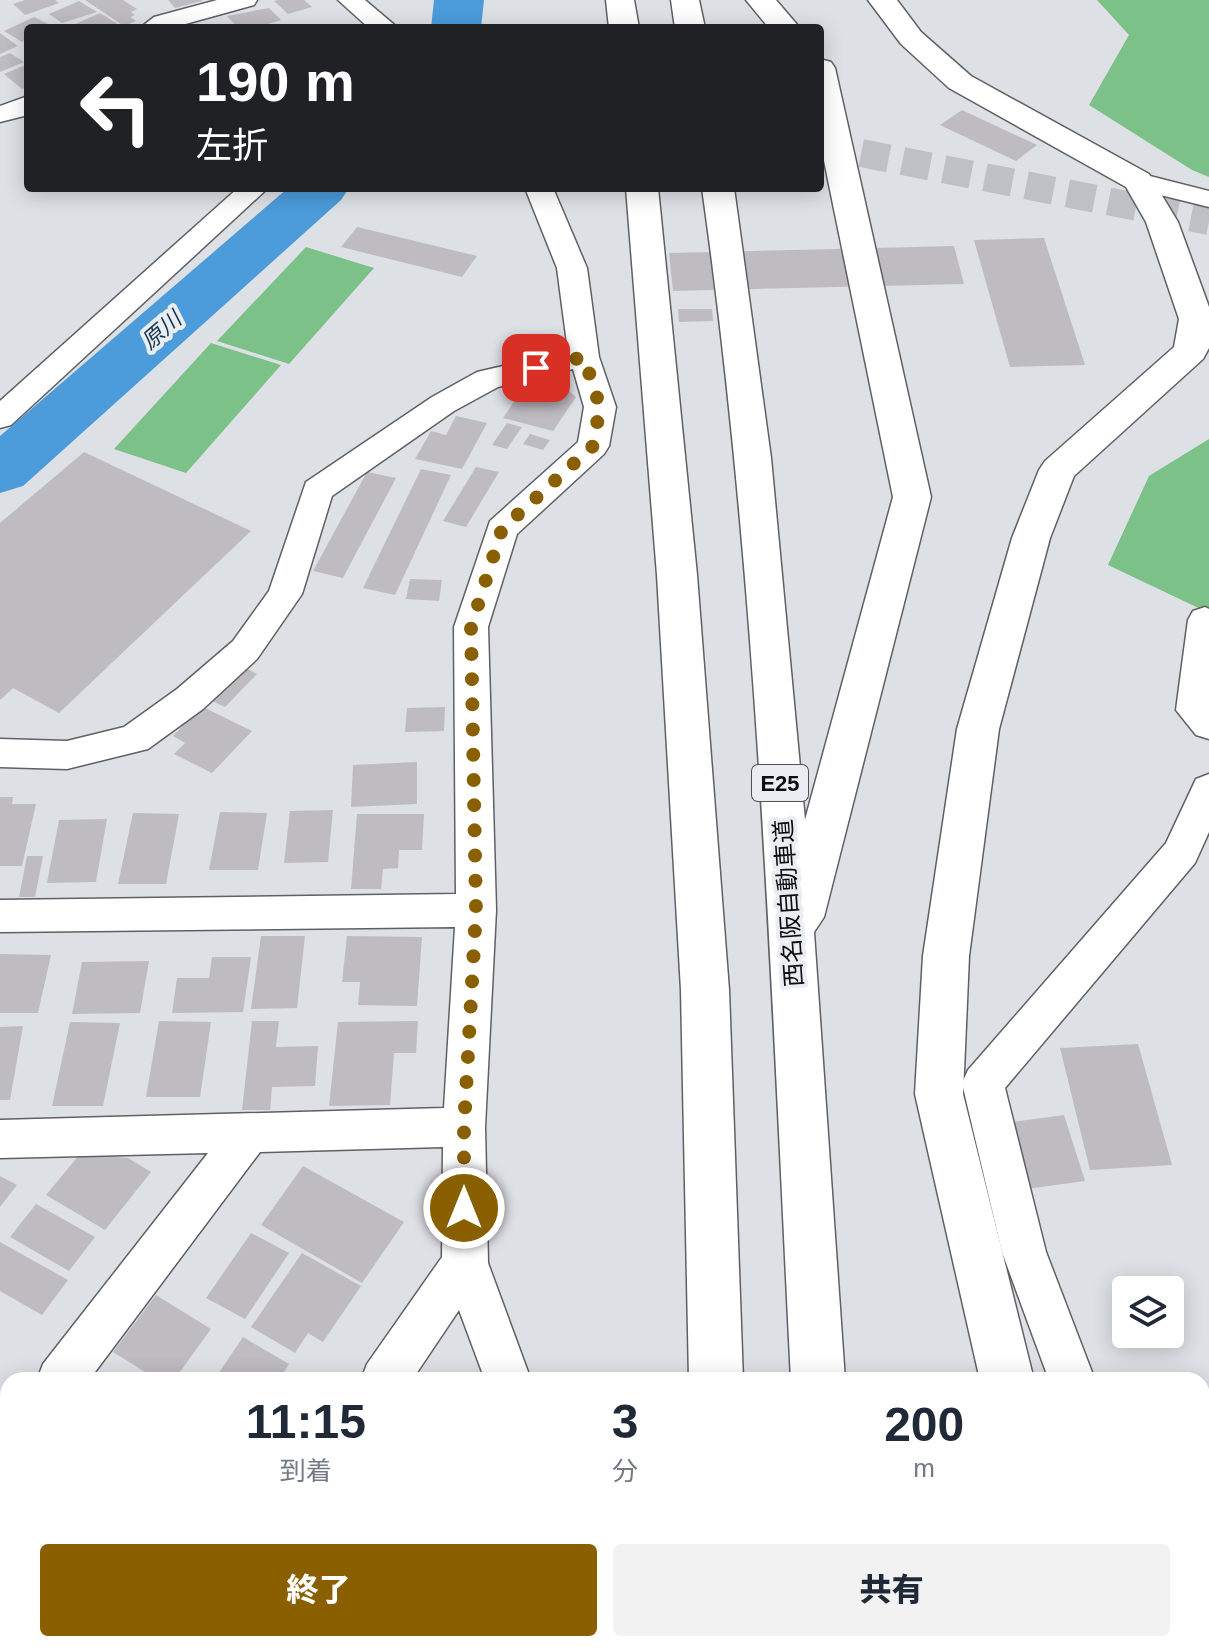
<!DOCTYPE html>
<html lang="ja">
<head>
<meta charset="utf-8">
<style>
  :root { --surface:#fff; --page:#f2f2f3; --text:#1f2937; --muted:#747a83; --accent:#895f00 }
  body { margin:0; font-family:Arial,"Noto Sans JP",sans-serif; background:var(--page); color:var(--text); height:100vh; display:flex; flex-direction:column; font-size:30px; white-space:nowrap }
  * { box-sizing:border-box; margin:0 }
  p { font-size:26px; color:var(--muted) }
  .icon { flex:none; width:44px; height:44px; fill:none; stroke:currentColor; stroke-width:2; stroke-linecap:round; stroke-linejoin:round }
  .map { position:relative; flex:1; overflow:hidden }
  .sheet { position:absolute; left:0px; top:1372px; width:1210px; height:280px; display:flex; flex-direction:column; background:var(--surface); border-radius:24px 24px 0 0; box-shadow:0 4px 20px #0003 }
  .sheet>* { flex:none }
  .guide { position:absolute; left:24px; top:24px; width:800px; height:168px; border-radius:8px; box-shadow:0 4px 20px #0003; background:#202124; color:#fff; overflow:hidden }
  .fabs { position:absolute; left:1112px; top:1276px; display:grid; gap:16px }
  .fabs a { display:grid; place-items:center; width:72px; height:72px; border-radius:8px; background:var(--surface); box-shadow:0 4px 20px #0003; font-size:40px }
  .pin { position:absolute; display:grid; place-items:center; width:68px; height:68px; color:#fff; margin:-34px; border-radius:16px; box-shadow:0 4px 12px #0006 }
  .me { position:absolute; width:88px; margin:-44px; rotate:0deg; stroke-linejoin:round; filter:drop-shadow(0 0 6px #0008) }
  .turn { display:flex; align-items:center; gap:28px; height:168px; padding:0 40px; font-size:36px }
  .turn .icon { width:104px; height:104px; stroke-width:2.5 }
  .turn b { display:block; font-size:56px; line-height:68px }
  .eta { display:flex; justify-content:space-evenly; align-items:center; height:136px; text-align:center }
  .eta b { font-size:48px; font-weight:800; line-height:56px }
  .action { display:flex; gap:16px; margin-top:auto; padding:16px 40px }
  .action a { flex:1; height:92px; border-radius:8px; background:var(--accent); color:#fff; font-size:32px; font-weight:800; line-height:92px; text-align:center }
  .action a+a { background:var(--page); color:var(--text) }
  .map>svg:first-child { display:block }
  .green { fill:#7cc187 }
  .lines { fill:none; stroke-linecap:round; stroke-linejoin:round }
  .river { fill:#4c9bdb; fill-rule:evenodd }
  .building { fill:#bebcc1 }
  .street-tunnel { stroke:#bec0c5; stroke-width:28; stroke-dasharray:28 14; stroke-linecap:butt }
  .street-casing { stroke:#5e6065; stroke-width:3 }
  .secondary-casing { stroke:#5e6065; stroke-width:3 }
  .highway-casing { stroke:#5e6065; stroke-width:3 }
  .street { fill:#fff; fill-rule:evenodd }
  .secondary { fill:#fff; fill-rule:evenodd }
  .highway { fill:#fff; fill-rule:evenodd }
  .route { stroke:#895f00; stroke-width:14; stroke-dasharray:0 25.2 }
  .labels { text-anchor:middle; stroke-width:8; stroke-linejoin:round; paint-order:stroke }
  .far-water-label { font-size:22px; font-style:italic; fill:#153550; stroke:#eaedf2 }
  .shield { fill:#eaedf2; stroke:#4f5154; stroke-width:2 }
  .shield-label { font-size:22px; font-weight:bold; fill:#0d0e10 }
  .street-label { font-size:24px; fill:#0d0e10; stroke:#eaedf2 }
</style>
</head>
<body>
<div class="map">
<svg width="1209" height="1652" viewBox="0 0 1209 1652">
  <rect width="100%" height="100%" fill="#dde0e5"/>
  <path class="green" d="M1097,0H1209V177L1192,170L1089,105L1129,35Z
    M306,247L374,268L289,364L217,341Z
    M211,343L281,365L186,473L114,449Z
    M1209,439V613L1108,565L1149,476Z"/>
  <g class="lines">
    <path class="river" d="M434,0H484L481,28H431Z
      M288,188H349L341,200L23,486L0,493V436Z"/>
  </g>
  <path class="building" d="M25,0H55L59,3L25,15L13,4Z
    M85,0H123L137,9L131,12L135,15L130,17L136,21L124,26Z
    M168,0H202V1L175,8Z
    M278,0H304L312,7L288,14L274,1Z
    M79,1L97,12L62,23L49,14Z
    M269,8L281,20L262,26L264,28H238L227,16Z
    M100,13L124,28H78L73,25Z
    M34,17L52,26L28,28V38L22,42L4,31Z
    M0,33L18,46L0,54Z
    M10,53L24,62L0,72V57Z
    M28,64V87L22,89L4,74Z
    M962,110L1037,145L1016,161L940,125Z
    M357,227L477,256L462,277L341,247Z
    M1044,238L1085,365L1010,367L974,240Z
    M954,246L964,284L673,291L669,253Z
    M678,309H712L713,321L679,322Z
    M556,379L576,397L553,431L503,418L524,387Z
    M456,416L487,423L462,469L415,459L431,431L446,435Z
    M507,423L522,427L507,449L492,445Z
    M530,434L550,440L543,450L523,444Z
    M84,452L251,531L59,713L13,688L0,700V523Z
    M476,467L499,472L466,527L443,521Z
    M421,469L451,475L395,595L363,588Z
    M367,472L396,478L343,578L313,571Z
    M410,579L442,580L439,601L406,599Z
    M238,664L257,674L225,707L206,698Z
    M201,706L252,731L212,773L174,754L185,743L173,736Z
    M445,707L444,731L405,732L407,708Z
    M417,762V804L351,807L353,765Z
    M0,797H13L12,804H36L22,866H0Z
    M333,810L328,862L284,863L290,811Z
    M220,812L267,813L258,870H209Z
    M133,813L179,814L166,884H118Z
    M357,814H424L422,850H399L398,868L383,869L381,889H351Z
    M107,819L96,882L47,883L59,820Z
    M27,856H43L35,897H19Z
    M261,936H305L297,1008L251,1009Z
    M347,936L422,937L417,1006L358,1005L360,982H342Z
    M0,954L51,955L38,1013H0Z
    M212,957H251L243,1012L172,1013L177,978H209Z
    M149,961L140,1013L72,1014L82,962Z
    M159,1021L211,1022L200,1097H146Z
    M252,1021H279L276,1047L318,1046L315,1086L272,1087L270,1110H242Z
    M418,1021L416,1053H394L390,1105L329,1106L338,1022Z
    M70,1022L120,1023L103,1106H52Z
    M23,1026L10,1100H0V1027Z
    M1138,1044L1172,1165L1090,1170L1060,1048Z
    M1064,1115L1085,1181L1026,1189L1006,1123Z
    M80,1154L128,1158L151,1172L105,1230L46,1195Z
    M303,1166L404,1222L362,1283L261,1225Z
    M0,1176L17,1185L0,1207Z
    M36,1204L95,1237L69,1271L10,1237Z
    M251,1233L289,1253L245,1319L206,1298Z
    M0,1242L68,1280L42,1315L0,1291Z
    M302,1253L361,1286L323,1342L308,1333L295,1353L251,1327Z
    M156,1295L211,1329L174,1380H158L113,1352Z
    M243,1337L289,1364L279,1380H214Z
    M1202,1426L1209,1427V1528L1202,1527Z
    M8,1506V1556L0,1551V1517Z
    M26,1644H98L93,1652H20Z"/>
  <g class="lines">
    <path class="street-tunnel" d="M820,145L1209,221"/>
    <g class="street-casing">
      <path id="street" d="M217,0H257L254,5L171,28H140L154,17Z
        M338,0H365L398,28H369Z
        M28,96V115L0,122V106Z
        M1138,173L1209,191V207L1128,187L1124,181L1128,175Z
        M238,188H268L11,425L0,428V401Z
        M525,188H553L587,268L599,357L616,407L609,446L604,454L517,534L488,627L496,910L485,1127L488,1263L531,1380H485L459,1310L412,1380H361L367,1364L442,1257L443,1147L260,1152L89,1380H37L43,1364L208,1153L0,1158V1120L444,1108L455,927L0,932V900L456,894L454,627L490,521L578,442L584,407L573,369L498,387L454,411L332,496L302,594L257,659L203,709L148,749L67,769L0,767V739L67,741L124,727L177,689L233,641L269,591L306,482L432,397L477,372L568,351L557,268Z
        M1205,607L1209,609V739L1196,735L1176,710L1188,620L1193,611Z
        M1209,774V832L1195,863L1005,1088L1046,1252L1095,1380H1049L1002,1252L962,1083L968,1070L1166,843L1196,779Z
        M8,1425V1480L0,1483V1428Z
        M176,1644H229L225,1652H172Z
        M525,1644H577V1652H525Z
        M1119,1644H1171V1652H1119Z"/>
    </g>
    <g class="secondary-casing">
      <path id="secondary" d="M868,0H897L921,32L971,76L1149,174L1178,222L1209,307V348L1203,359L1074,476L1050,538L999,729L969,956L963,1094L1034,1380H980L915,1094L923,956L957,729L1012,538L1039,470L1045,461L1174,347L1179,319L1146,222L1126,187L949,88L901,44Z
        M1023,1644H1083L1085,1652H1025Z"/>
    </g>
    <g class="highway-casing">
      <path id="highway" d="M606,0H634L639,28H609Z
        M671,0H699L705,28H675Z
        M746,0H776L800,28H769Z
        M820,59L831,62L835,68L931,497L824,917L814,932L845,1380H791C771,983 758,582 702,188H734L771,458L805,820L893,497L820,141Z
        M626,188H658L697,575L729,990L743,1380H689L681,990L657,575Z
        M694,1644H754V1652H694Z
        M804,1644H864V1652H804Z"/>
    </g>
    <use href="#street" class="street"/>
    <use href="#secondary" class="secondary"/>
    <use href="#highway" class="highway"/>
  </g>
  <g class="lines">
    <path class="route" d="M464,1208V1127L476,910L471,627L502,529L593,446L600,407L584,357L536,368"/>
  </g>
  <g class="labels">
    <g class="far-water-label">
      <text transform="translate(161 330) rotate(-41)" y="8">原川</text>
    </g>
    <rect class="shield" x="752" y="765" width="56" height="36" rx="6"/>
    <g class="shield-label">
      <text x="780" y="791">E25</text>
    </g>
    <g class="street-label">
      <text transform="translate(789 903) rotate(-94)" y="8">西名阪自動車道</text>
    </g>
  </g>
</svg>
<div class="fabs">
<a><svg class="icon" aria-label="layers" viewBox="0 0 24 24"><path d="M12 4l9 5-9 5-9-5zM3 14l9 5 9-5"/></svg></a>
</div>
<div class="pin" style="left:536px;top:368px;background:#d93025"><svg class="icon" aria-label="arrive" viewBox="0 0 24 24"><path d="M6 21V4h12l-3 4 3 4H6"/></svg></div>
<svg class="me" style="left:464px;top:1208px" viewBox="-20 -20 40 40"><circle r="17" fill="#895f00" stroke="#fff" stroke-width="3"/><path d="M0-11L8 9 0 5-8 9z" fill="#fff"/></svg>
<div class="guide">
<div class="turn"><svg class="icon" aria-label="left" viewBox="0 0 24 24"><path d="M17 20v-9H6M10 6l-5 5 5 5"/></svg><div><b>190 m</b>左折</div></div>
</div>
<section class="sheet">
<div class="eta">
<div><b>11:15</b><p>到着</p></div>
<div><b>3</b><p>分</p></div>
<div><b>200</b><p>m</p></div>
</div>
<div class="action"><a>終了</a><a>共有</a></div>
</section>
</div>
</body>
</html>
